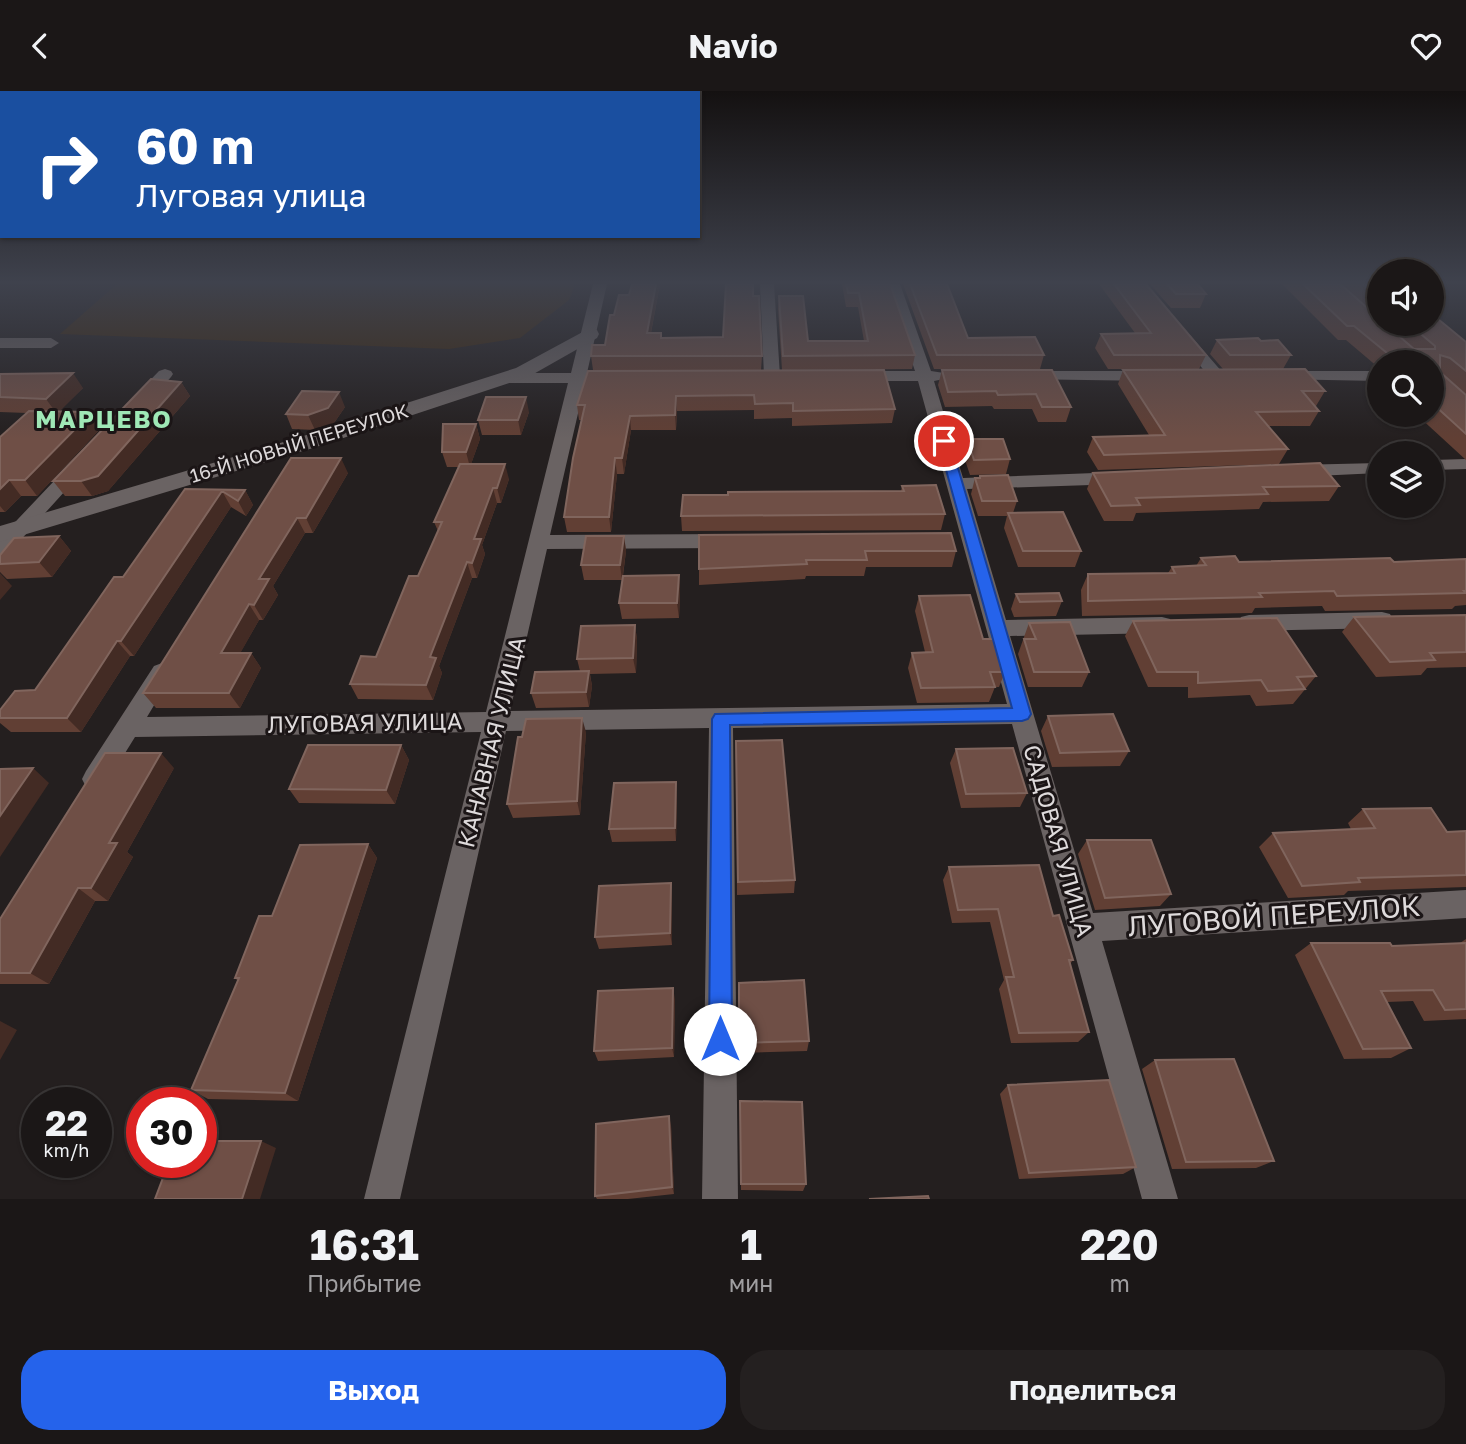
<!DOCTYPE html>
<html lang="ru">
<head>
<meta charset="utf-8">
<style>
  :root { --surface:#1b1717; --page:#242020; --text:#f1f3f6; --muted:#a09fa1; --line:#393636; --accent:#2563eb }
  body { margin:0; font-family:"Golos Text",sans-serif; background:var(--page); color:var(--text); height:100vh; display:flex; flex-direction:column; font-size:26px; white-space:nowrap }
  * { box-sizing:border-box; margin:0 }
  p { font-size:23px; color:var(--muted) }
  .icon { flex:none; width:38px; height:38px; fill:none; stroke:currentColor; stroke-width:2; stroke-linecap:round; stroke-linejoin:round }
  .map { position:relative; height:1108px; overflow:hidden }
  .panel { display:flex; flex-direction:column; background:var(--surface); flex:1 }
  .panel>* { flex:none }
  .top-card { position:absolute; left:0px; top:0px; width:700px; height:147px; box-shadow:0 2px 5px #0004,0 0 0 2px var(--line); background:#1a4fa0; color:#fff; overflow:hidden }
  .tools { position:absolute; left:1367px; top:168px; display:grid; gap:14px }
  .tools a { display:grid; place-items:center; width:77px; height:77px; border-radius:50%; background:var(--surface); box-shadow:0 2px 5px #0004,0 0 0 2px var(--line); font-size:35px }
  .speed { position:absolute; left:21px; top:996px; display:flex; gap:14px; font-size:35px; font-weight:700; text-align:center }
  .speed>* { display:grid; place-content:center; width:91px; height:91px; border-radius:50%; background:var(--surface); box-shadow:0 2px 5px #0004,0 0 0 2px var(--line); line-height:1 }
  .speed small { font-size:18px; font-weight:400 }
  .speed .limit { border:10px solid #d22; background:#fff; color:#111 }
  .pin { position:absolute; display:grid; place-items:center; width:60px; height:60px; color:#fff; margin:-30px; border:4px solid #fff; border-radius:50%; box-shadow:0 2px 7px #0007 }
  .me { position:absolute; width:77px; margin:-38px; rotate:0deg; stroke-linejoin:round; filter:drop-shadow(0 0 5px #0008) }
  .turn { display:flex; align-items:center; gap:24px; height:147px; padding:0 21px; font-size:32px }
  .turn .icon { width:91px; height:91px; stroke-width:2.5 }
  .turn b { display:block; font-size:49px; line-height:60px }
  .eta { display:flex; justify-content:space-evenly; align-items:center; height:119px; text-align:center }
  .eta b { font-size:42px; font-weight:700; line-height:49px }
  .button { display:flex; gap:14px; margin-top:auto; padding:14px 21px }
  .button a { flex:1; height:80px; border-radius:28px; background:var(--accent); color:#fff; font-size:28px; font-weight:700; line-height:80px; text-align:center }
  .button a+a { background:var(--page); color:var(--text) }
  header { display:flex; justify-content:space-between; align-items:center; height:91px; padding:0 21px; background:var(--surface); font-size:32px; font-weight:700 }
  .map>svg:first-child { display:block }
  .green { fill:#3c270e }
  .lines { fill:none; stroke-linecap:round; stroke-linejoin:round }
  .minor { fill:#6a6363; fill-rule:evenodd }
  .tertiary { fill:#6a6363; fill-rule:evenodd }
  .wall { fill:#613f34 }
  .shaded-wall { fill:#432b24 }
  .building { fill:#6f4f46; stroke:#80655d; stroke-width:2 }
  .route { fill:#2563eb; stroke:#184099; stroke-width:2 }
  .labels { text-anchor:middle; stroke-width:6; stroke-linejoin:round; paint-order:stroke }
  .far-street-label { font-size:19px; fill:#dedadb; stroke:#1b1516 }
  .street-label { font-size:23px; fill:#dedadb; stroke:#1b1516 }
  .far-district-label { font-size:24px; font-weight:bold; letter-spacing:2px; fill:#9fe8b6; stroke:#1b1516 }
  .near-street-label { font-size:28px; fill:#dedadb; stroke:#1b1516 }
</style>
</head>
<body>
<header><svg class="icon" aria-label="back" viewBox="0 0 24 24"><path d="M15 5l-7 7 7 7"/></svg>Navio<svg class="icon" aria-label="heart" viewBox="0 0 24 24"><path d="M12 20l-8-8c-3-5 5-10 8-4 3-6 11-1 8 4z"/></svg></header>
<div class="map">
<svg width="1466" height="1108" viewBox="0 0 1466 1108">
  <rect width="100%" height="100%" fill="#241f1f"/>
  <path class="green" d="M117,193H575L569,209L520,247L449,258L60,243Z"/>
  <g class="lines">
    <path class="minor" d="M593,193H607L587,282L598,284L600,287L598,290L585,292L550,444L727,443L734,445L737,450L734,455L727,457L547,458L510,620L1007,613L918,290H857L849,285L857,280H915L886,193H900L931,280L944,282L946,285L944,288L934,290L963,387L1121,381L1130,387L1121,393L967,398L1006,529L1162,526L1170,528L1173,534L1170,540L1162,542L1010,545L1093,822L1466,799V827L1102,850L1178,1108H1142L1012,633L733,637L738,1108H702L709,637L506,640L400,1108H364L481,641L135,646L104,696L95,699L86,696L82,688L86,680L154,575L162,572L170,575L174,581L147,626L486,621L568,292H503L495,287L503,282H571Z
      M760,193H774L780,285L772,290L764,285Z
      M1185,242L1190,244L1223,282L1225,285L1223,288H1211L1180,250L1177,247Z
      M0,247H51L59,252L51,257H0Z
      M165,278L171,280L173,283L171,286L145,315H133L131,311L133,307L159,280Z
      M1025,280H1152L1160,285L1152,290L1019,288L1017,285L1019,282Z
      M1281,280H1379V290L1275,288L1273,285L1275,282Z
      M1466,368V378L1432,379V369Z
      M79,369L88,374L85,378L7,464L0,466V447L73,370Z
      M1379,372V382L1295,386L1286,380L1295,374Z
      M1382,521L1390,523L1393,529L1390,535L1382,537L1249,540L1241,538L1238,532L1241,526L1249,524Z"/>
    <path class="tertiary" d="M590,237L597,239L599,243L597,247L530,285L313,357L0,451V435L297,347L516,277Z"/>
  </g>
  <path class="wall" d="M632,193H660L651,242H661V247L723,246L753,205L762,265L761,279H593L591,265L605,254L614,224L629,204Z
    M842,193H890L915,264L912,278L782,279L778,218L779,205L808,250H864L858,216H846Z
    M903,193H947L968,247L1044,264L1040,278H934Z
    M1099,193H1146L1206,264L1199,278H1108L1095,257L1101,243L1135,242Z
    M1150,193H1198L1206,203L1200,217H1171Z
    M1282,193H1379V233H1432L1466,251V369L1417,324H1432V271H1379V277L1346,249H1338Z
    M1217,249L1261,250L1291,264L1283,278H1223L1210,263Z
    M942,279H1052L1071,316L1066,331H1038L1032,318H994L992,315L945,316L938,294Z
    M1123,279L1325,300L1316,315H1314L1319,320L1310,335H1268L1288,358L1279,373L1098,379L1087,361L1093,346L1149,344L1118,293Z
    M588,280L895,318L892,332L792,335V327L754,328V319L677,320L676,339H631L624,383H617L611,441H567L564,426L582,329H579L577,314Z
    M0,283L83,297L58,321L102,336L37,405H21L5,421H0V346L27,322L0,321Z
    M181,291L190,305L108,400L92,405H65L53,390Z
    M345,316L334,332L315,339L292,338L286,323Z
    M529,321L521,344H482L478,329Z
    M476,333L480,348L471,373L509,388L501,412H497L482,454L485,463L477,487H472L439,575L442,582L433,609L358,608L350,593L376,566L418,485L438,440L434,431L459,376H447L442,361Z
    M967,348L1010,368L1006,383L970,384L963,363Z
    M291,367L348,382L313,442H305L273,495L278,504L263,529H259L240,562H251L261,577L240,617H156L143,602Z
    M1379,379V391L1374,386Z
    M1093,382L1339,395L1329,410L1263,411L1259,418L1136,422L1133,430H1104L1087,398Z
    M980,385L1017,410L1013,422L1081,460L1075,476H1018L1004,437L1007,425H978L971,403L975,387H979Z
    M1432,386L1440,394L1432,405Z
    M902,395L945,423L941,439L682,440L681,425L728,404L901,400Z
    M185,398L245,399L253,414L246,425L231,416L134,565H130L81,641H11L0,632V619L35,599L123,486Z
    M699,444L956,460L952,476H866L864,485H806L805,488L699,494Z
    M59,445L71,460L52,486L7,488L0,481V464Z
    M624,445L626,460L623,485L679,484L680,500L679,527L622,528L619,512L622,489H584L581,474Z
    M1201,467L1239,471H1394L1466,468V514L1455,515L1452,518L1325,520L1322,515L1255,517L1252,522L1082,525L1081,499L1088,483L1168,482L1172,476L1196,475Z
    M1016,503L1062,510L1056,525L1014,526L1011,518Z
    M919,505L983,548L1005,581L999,596H995L989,611L917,612L908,577L912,562L925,561L915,520Z
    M1466,524V576L1427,577L1421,584L1376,586L1342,541L1354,526Z
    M1133,530L1316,585L1293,613L1256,615L1250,604L1188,607V596H1148L1125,545Z
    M1029,532L1089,581L1082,596H1028L1018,563Z
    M635,534L637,549L636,582L590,583L592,595L589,616L536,617L531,602L580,580L577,568Z
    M1048,625L1129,660L1120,675L1052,676L1041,640Z
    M586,641L580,724L513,727L507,713L522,646Z
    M736,650L795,789L794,802L737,804Z
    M401,654L409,669L395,713L299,712L289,698Z
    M956,658L1027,702L1020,716L961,717L950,672Z
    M174,677L127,761L133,766L108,810H95L49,893H0V828Z
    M677,705L676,750L612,751L609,738Z
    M1363,718L1447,741L1466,740V796L1348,800L1344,804L1288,807L1259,756L1273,742L1351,738L1348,732Z
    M1087,749L1171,803L1160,815L1095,819L1078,763Z
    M368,753L377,767L298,1010L208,1008L191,999L238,890L235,887L272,825Z
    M949,776L1053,825L1073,869L1070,873L1089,941L1078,951L1011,952L999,898L1004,889L990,831L952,832L943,789Z
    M672,805V854L599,858L595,846Z
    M1466,848V928L1424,930L1413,910L1387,911L1411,957L1391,967L1344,968L1295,864L1311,852L1392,855L1460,852Z
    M739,892L809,950L807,960L739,962Z
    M675,908L674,966L598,970L594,960Z
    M1155,969L1274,1070L1256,1077L1172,1078L1142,978Z
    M1008,994L1136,1076L1123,1083L1019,1088L1000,1003Z
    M740,1010L806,1093L803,1100L741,1099Z
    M671,1034L674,1103L628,1108H597L595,1105Z"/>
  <path class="shaded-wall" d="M656,193H660L648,256L647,242Z
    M73,282L83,297L57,323L46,308Z
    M181,291L190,305L108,400L92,405L81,390Z
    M339,301L345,316L334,332L315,339L308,324Z
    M676,305L677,320L676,339L675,324Z
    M526,306L529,321L521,344L518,329Z
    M92,321L102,336L37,405L25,389Z
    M630,325L631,339L624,383L622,367Z
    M476,333L480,348L470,376L466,361Z
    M341,367L348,382L313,442L306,427Z
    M615,367L617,383L611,441L609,426Z
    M505,373L509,388L501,412L497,397Z
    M9,389L21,405L5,421L0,415V398Z
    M493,397L497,412L482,454L485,463L477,487L472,472L474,448Z
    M245,399L253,414L246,425L238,410Z
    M222,400L231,416L134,565L121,550Z
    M297,427L305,442L273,495L278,504L263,529L254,514L259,488Z
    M59,445L71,460L52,486L39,471Z
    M624,445L626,460L622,489L620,474Z
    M467,471L472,487L439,575L442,582L433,609L426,594L430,566Z
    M0,482L12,495L0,509Z
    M679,484L680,500L679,527L677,512Z
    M249,513L259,529L232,577L221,562Z
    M635,534L637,549L636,582L633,567Z
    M117,550L130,565L81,641L67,627Z
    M251,562L261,577L240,617L229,602Z
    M589,580L592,595L589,616L586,601Z
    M582,627L586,641L580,724L577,710Z
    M401,654L409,669L395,713L386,699Z
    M161,662L174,677L127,761L133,766L108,810L91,797L109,752Z
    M33,677L49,692L0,766V725Z
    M676,691L677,705L676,750L675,737Z
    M368,753L377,767L298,1010L285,1002Z
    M671,792L672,805V854L670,842Z
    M78,797L95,810L49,893L30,882Z
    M673,897L675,908L674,966L672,957Z
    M0,930L17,939L0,969Z
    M669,1025L671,1034L674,1103L672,1096Z
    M261,1050L276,1057L260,1108H242Z"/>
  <path class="building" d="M632,193H656L647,242H661V247L723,246L726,193H753V205H759L762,265H591L592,254H605L610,224H614L619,204H629Z
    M846,193H890L915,264L783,265L779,205H803L808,250H868L859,202H848Z
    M910,193H947L968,247L1035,246L1044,264H937Z
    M1114,193H1146L1206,264H1114L1101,243L1151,242Z
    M1167,193H1198L1206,203H1176Z
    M1303,193H1340L1379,227V233H1385L1414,258H1435V255L1409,233H1432V223L1466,251V280L1450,267L1440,264V281L1466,304V343L1432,312V271H1398L1354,235H1347Z
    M1363,193H1379V207Z
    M1258,247L1261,250L1278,249L1291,264H1230L1217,249Z
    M1305,278L1325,300H1302L1319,320L1256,321L1288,358L1104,364L1093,346L1165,344L1123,279Z
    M884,279L895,318L793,320V312L755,313L754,304L676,305L675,324L630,325L622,367H615L609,426H564L573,367L585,314H577L588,280Z
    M942,279H1052L1071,316H1042L1036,303L998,304L996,300L948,301Z
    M73,282L46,308L0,306V283Z
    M151,288L181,291L98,385L81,390H53Z
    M302,300L339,301L328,317L308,324L286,323Z
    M486,306H526L518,329H478Z
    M29,320L92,321L25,389H9L0,398V346Z
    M443,333H476L466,361H442Z
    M967,348H1003L1010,368L974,369Z
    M291,367H341L306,427H297L259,488H269L254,514L249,513L221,562H251L229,602H143Z
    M1320,372L1339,395L1263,396L1268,403L1136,407L1140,414L1111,415L1093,382Z
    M460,373H505L497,397H493L474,448H481L472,472L467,471L430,566L436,567L426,594L350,593L361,565L376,566L409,485H418L442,431H434Z
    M1008,384L1017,410H982L975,387H980V385Z
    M1432,386L1440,394H1432Z
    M936,394L945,423L681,425L683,404H728V401L904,400L902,395Z
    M185,398L245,399L238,410L222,400L121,550H117L67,627H0V619L15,600L35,599L98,509L114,486H123Z
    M1063,421L1081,460H1023L1008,422Z
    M951,442L956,460H865L867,469H806L807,473L699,478V444Z
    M59,445L39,471L0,473V464L14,447Z
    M586,445H624L620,474H581Z
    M1235,465L1239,471L1390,467L1394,471L1466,468V500H1464L1466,502L1337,505L1334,500L1259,502L1262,506L1088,510V483L1175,482L1172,476L1206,474L1201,467Z
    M679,484L677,512H619L623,485Z
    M1059,502L1062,510L1020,511L1016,503Z
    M970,504L983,548H996L1005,581H990L995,596L921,597L912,562L933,561L919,505Z
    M1466,524V561L1430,562L1435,569L1390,571L1354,526Z
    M1277,527L1316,585L1297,586L1305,598L1268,600L1261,589L1198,592V581H1157L1133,530Z
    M1070,531L1089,581H1034L1024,548H1036L1029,532Z
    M635,534L633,567L577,568L581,535Z
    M589,580L586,601L531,602L535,581Z
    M1113,623L1129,660L1060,662L1048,625Z
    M582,627L577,710L507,713L518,646H522L526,628Z
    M782,649L795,789L738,791L736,650Z
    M308,654H401L386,699L289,698Z
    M1013,657L1027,702L966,703L956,658Z
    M105,662H161L109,752H117L91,797H78L30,882H0V828Z
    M33,677L0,725V678Z
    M676,691L675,737L609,738L614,692Z
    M1431,717L1447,741L1466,740V784L1358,787L1360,791L1302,795L1273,742L1375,737L1363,718Z
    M1087,749H1151L1171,803L1105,807Z
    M368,753L285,1002L191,999L239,887H235L259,825H272L300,754Z
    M1039,774L1053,825L1059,824L1073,869H1069L1089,941L1019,942L1006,886H1014L998,818L958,819L949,776Z
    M671,792L670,842L595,846L599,795Z
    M1311,852H1390L1392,855L1466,852V918L1445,919L1433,899L1381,900L1411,957L1363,958Z
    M804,889L809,950L739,952V892Z
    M673,897L672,957L594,960L598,900Z
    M1234,968L1274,1070L1186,1071L1155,969Z
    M1109,989L1136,1076L1029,1082L1008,994Z
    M740,1010L802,1011L806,1093H741Z
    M669,1025L672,1096L595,1105L596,1033Z
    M201,1050H261L242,1108H155L169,1071H201Z
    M928,1105L929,1108H869Z"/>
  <linearGradient id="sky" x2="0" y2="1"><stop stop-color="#141111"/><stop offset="0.55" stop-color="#3f424d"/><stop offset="1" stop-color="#3f424d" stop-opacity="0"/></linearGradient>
  <rect width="1466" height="348" fill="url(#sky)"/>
  <path class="route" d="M944,346L950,350L1031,623L1028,628L1022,630L730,634L732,948L729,956L720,959L712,956L709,948L712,628L715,623L1012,617L938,350Z"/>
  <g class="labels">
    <g class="far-street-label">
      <text transform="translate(299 352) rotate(-17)" y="7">16-Й НОВЫЙ ПЕРЕУЛОК</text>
    </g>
    <g class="street-label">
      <text transform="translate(365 632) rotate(-1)" y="8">ЛУГОВАЯ УЛИЦА</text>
      <text transform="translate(492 651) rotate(-76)" y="8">КАНАВНАЯ УЛИЦА</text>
      <text transform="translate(1058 750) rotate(74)" y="8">САДОВАЯ УЛИЦА</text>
    </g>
    <g class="far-district-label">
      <text x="104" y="337">МАРЦЕВО</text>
    </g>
    <g class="near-street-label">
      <text transform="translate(1274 825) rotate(-4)" y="10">ЛУГОВОЙ ПЕРЕУЛОК</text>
    </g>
  </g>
</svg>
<div class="tools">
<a><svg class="icon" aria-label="sound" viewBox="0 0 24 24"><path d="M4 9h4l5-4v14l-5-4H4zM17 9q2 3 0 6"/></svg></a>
<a><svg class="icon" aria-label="search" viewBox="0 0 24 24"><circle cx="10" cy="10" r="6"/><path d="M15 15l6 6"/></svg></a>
<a><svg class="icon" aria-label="layers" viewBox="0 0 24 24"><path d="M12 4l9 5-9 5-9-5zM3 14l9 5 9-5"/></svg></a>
</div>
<div class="speed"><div>22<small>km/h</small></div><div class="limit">30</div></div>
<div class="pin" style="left:944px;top:350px;background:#d93025"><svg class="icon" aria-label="arrive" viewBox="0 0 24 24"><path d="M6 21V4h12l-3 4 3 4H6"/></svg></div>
<svg class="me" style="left:720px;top:948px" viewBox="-20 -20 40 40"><circle r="19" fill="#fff"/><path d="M0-13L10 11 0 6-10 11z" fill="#2563eb"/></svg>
<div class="top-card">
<div class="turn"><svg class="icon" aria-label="right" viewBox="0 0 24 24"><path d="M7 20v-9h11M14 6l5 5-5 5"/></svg><div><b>60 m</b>Луговая улица</div></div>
</div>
</div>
<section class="panel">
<div class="eta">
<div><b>16:31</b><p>Прибытие</p></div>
<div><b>1</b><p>мин</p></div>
<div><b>220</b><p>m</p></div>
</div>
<div class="button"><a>Выход</a><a>Поделиться</a></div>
</section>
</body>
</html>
